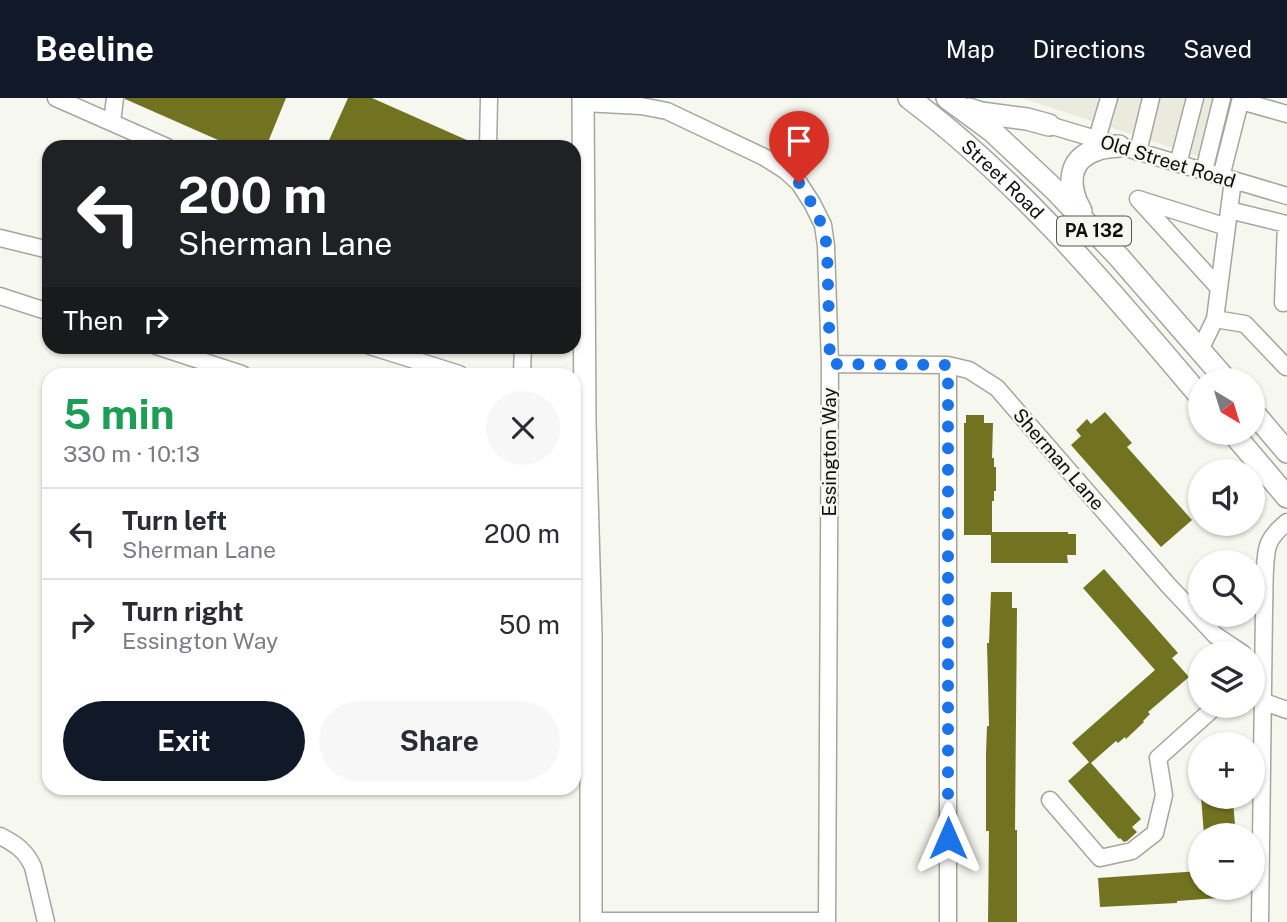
<!DOCTYPE html>
<html lang="en">
<head>
<meta charset="utf-8">
<style>
  :root { --surface:#fff; --page:#f7f7f7; --text:#2b2b33; --muted:#7c7c81; --line:#e1e1e2; --accent:#111827 }
  body { margin:0; font-family:"Public Sans",sans-serif; background:var(--page); color:var(--text); height:100vh; display:flex; flex-direction:column; font-size:26px; white-space:nowrap }
  * { box-sizing:border-box; margin:0 }
  p { font-size:23px; color:var(--muted) }
  .icon { flex:none; width:38px; height:38px; fill:none; stroke:currentColor; stroke-width:2; stroke-linecap:round; stroke-linejoin:round }
  .map { position:relative; flex:1; overflow:hidden }
  .details { position:absolute; left:42px; top:270px; width:539px; height:427px; display:flex; flex-direction:column; background:var(--surface); border-radius:21px; box-shadow:0 2px 5px #0004 }
  .details>* { flex:none }
  .hud { position:absolute; left:42px; top:42px; width:539px; height:214px; border-radius:21px; box-shadow:0 2px 5px #0004; background:#202124; color:#fff; overflow:hidden }
  .needle { width:46px; rotate:142deg }
  .buttons { position:absolute; left:1188px; top:270px; display:grid; gap:14px }
  .buttons a { display:grid; place-items:center; width:77px; height:77px; border-radius:50%; background:var(--surface); box-shadow:0 2px 5px #0004; font-size:35px }
  .pin { position:absolute; display:grid; place-items:center; width:60px; height:60px; color:#fff; margin:-72px -30px; border-radius:50% 50% 50% 0; rotate:-45deg; box-shadow:0 0 7px #0007 }
  .pin .icon { rotate:45deg }
  .me { position:absolute; width:77px; margin:-38px; rotate:0deg; stroke-linejoin:round; filter:drop-shadow(0 0 5px #0008) }
  .turn { display:flex; align-items:center; gap:24px; height:147px; padding:0 21px; font-size:32px }
  .turn .icon { width:91px; height:91px; stroke-width:2.5 }
  .turn b { display:block; font-size:49px; line-height:60px }
  .then { display:flex; align-items:center; height:66px; padding:0 21px; background:#0003; gap:14px; font-size:26px }
  .round { display:grid; place-items:center; flex:none; width:74px; height:74px; border-radius:37px; background:var(--page) }
  .overview { display:flex; align-items:center; justify-content:space-between; height:119px; padding:0 21px }
  h1 { font-size:42px; font-weight:700; line-height:52px; color:#1e9e55 }
  .action { display:flex; gap:14px; margin-top:auto; padding:14px 21px }
  .action a { flex:1; height:80px; border-radius:42px; background:var(--accent); color:#fff; font-size:28px; font-weight:700; line-height:80px; text-align:center }
  .action a+a { background:var(--page); color:var(--text) }
  ul { padding:0; list-style:none }
  li { display:flex; align-items:center; gap:21px; height:91px; padding:0 21px; border-top:2px solid var(--line) }
  li div { flex:1 }
  li b { display:block; font-size:26px }
  li em { font-style:normal }
  header { display:flex; align-items:center; gap:42px; box-sizing:border-box; height:98px; padding:0 35px; background:var(--accent); color:#fff }
  header strong { font-size:33px }
  nav { display:flex; gap:38px; margin-inline-start:auto; font-size:24px }
  .map>svg:first-child { display:block }
  .built { fill:#eaebdd }
  .building { fill:#727320 }
  .lines { fill:none; stroke-linecap:round; stroke-linejoin:round }
  .minor-casing { stroke:#a5a69f; stroke-width:19 }
  .major-casing { stroke:#a5a69f; stroke-width:24 }
  .minor { stroke:#fff; stroke-width:16 }
  .major { stroke:#fff; stroke-width:21 }
  .route { stroke:#1a73e8; stroke-width:12; stroke-dasharray:0 21.6 }
  .labels { text-anchor:middle; stroke-width:5; stroke-linejoin:round; paint-order:stroke }
  .shield { fill:#f6f7ef; stroke:#545450; stroke-width:2 }
  .shield-label { font-size:18px; font-weight:bold; fill:#0e0e0c }
  .street-label { font-size:19px; fill:#0e0e0c; stroke:#f6f7ef }
</style>
</head>
<body>
<header>
<strong>Beeline</strong>
<nav><a>Map</a><a>Directions</a><a>Saved</a></nav>
</header>
<div class="map">
<svg width="1287" height="824" viewBox="0 0 1287 824">
  <rect width="100%" height="100%" fill="#f6f7ef"/>
  <path class="built" d="M1022,0H1214L1200,59Z"/>
  <path class="building" d="M125,0H286L266,49H234L125,1Z
    M348,0H372L478,47V49H326Z
    M1105,314L1132,345L1127,349L1192,422L1161,449L1071,347L1081,338L1076,332L1087,321L1091,326Z
    M966,317H984V325H993L992,360H994V369H996V393H994V403H992V434H1068V436H1076V457H1067L1068,465H991V437H964V325H966Z
    M1104,471L1178,555L1172,560L1189,579L1148,614L1150,616L1143,623L1144,624L1126,641L1125,639L1118,645L1116,643L1091,665L1141,721L1132,729L1137,734L1127,743L1124,744L1120,740L1119,741L1068,683L1089,664L1072,645L1155,572L1083,490Z
    M991,494H1012V510H1017L1015,732H1017V824H988L989,733H986V656L987,628H989L987,545H989Z
    M1201,698H1231V704L1233,703L1235,727L1233,728L1234,737H1204Z
    M1200,773V789H1232V799L1177,803V805L1100,809L1098,780Z"/>
  <g class="lines">
    <g class="minor-casing">
      <path id="minor" d="M56,0L167,49
        M1241,3L1287,16
        M583,5L641,8L667,13L764,59L786,73L799,85L812,105L823,127L826,148L830,266L827,824
        M112,24L115,0
        M1049,27L1287,98
        M1097,41L1109,0
        M488,49L489,0
        M1138,54L1151,0
        M1178,66L1195,0
        M1204,73L1222,0
        M1221,79L1241,0
        M1229,112L1286,126L1283,205
        M0,140L49,152
        M1219,190L1138,101L1227,129
        M0,198L49,214
        M1215,221L1245,226L1286,269
        M156,248L242,276
        M370,248L459,276
        M1200,252L1215,221L1233,82
        M830,266L948,267L969,272L997,290L1168,487L1215,537L1242,555
        M948,267V824
        M522,276L523,248
        M1264,604L1287,612
        M1050,702L1100,760L1132,753L1155,735L1164,697L1158,660L1217,607
        M0,738C16,746 26,753 33,769L46,824
        M591,823H827
        M1260,824L1264,512C1265,495 1263,459 1269,445C1273,436 1280,430 1287,424"/>
    </g>
    <g class="major-casing">
      <g id="major">
        <path d="M583,0L585,325L591,537V824"/>
        <path id="s1" d="M909,0C1021,84 1110,192 1200,298"/>
        <path d="M947,0L992,33L1054,91L1119,159L1226,282"/>
        <path d="M969,11L981,15L1027,21L1049,27"/>
        <path d="M1081,113C1068,90 1066,62 1096,52C1103,49 1111,49 1119,48"/>
        <path d="M1253,314L1287,354"/>
        <path d="M1232,334L1287,399"/>
      </g>
    </g>
    <use href="#minor" class="minor"/>
    <use href="#major" class="major"/>
  </g>
  <g class="lines">
    <path class="route" d="M799,85L812,106L822,127L827,148L830,266L948,267V740"/>
  </g>
  <g class="labels">
    <rect class="shield" x="1057" y="118.5" width="74" height="29" rx="5"/>
    <g class="shield-label">
      <text x="1094" y="139">PA 132</text>
    </g>
    <g class="street-label">
      <text transform="translate(1168 63) rotate(17)" y="7">Old Street Road</text>
      <text dy="7" stroke="none"><textPath href="#s1" startOffset="124">Street Road</textPath></text>
      <text transform="translate(829 354) rotate(-90)" y="7">Essington Way</text>
      <text transform="translate(1059 361) rotate(49)" y="7">Sherman Lane</text>
    </g>
  </g>
</svg>
<div class="buttons">
<a><svg class="needle" viewBox="-14 -14 28 28"><path d="M0-13l5 13h-10z" fill="#e53935"/><path d="M0 13l5-13h-10z" fill="#7c7c81"/></svg></a>
<a><svg class="icon" aria-label="sound" viewBox="0 0 24 24"><path d="M4 9h4l5-4v14l-5-4H4zM17 9q2 3 0 6"/></svg></a>
<a><svg class="icon" aria-label="search" viewBox="0 0 24 24"><circle cx="10" cy="10" r="6"/><path d="M15 15l6 6"/></svg></a>
<a><svg class="icon" aria-label="layers" viewBox="0 0 24 24"><path d="M12 4l9 5-9 5-9-5zM3 14l9 5 9-5"/></svg></a>
<a>+</a>
<a>−</a>
</div>
<div class="pin" style="left:799px;top:85px;background:#d93025"><svg class="icon" aria-label="arrive" viewBox="0 0 24 24"><path d="M6 21V4h12l-3 4 3 4H6"/></svg></div>
<svg class="me" style="left:948px;top:740px" viewBox="-20 -20 40 40"><path d="M0-17L14 15 0 8-14 15z" fill="#1a73e8" stroke="#fff" stroke-width="4"/></svg>
<div class="hud">
<div class="turn"><svg class="icon" aria-label="left" viewBox="0 0 24 24"><path d="M17 20v-9H6M10 6l-5 5 5 5"/></svg><div><b>200 m</b>Sherman Lane</div></div>
<div class="then">Then<svg class="icon" aria-label="right" viewBox="0 0 24 24"><path d="M7 20v-9h11M14 6l5 5-5 5"/></svg></div>
</div>
<section class="details">
<div class="overview"><div><h1>5 min</h1><p>330 m · 10:13</p></div><a class="round"><svg class="icon" aria-label="close" viewBox="0 0 24 24"><path d="M6 6l12 12M18 6L6 18"/></svg></a></div>
<ul>
<li><svg class="icon" aria-label="left" viewBox="0 0 24 24"><path d="M17 20v-9H6M10 6l-5 5 5 5"/></svg><div><b>Turn left</b><p>Sherman Lane</p></div><em>200 m</em></li>
<li><svg class="icon" aria-label="right" viewBox="0 0 24 24"><path d="M7 20v-9h11M14 6l5 5-5 5"/></svg><div><b>Turn right</b><p>Essington Way</p></div><em>50 m</em></li>
</ul>
<div class="action"><a>Exit</a><a>Share</a></div>
</section>
</div>
</body>
</html>
